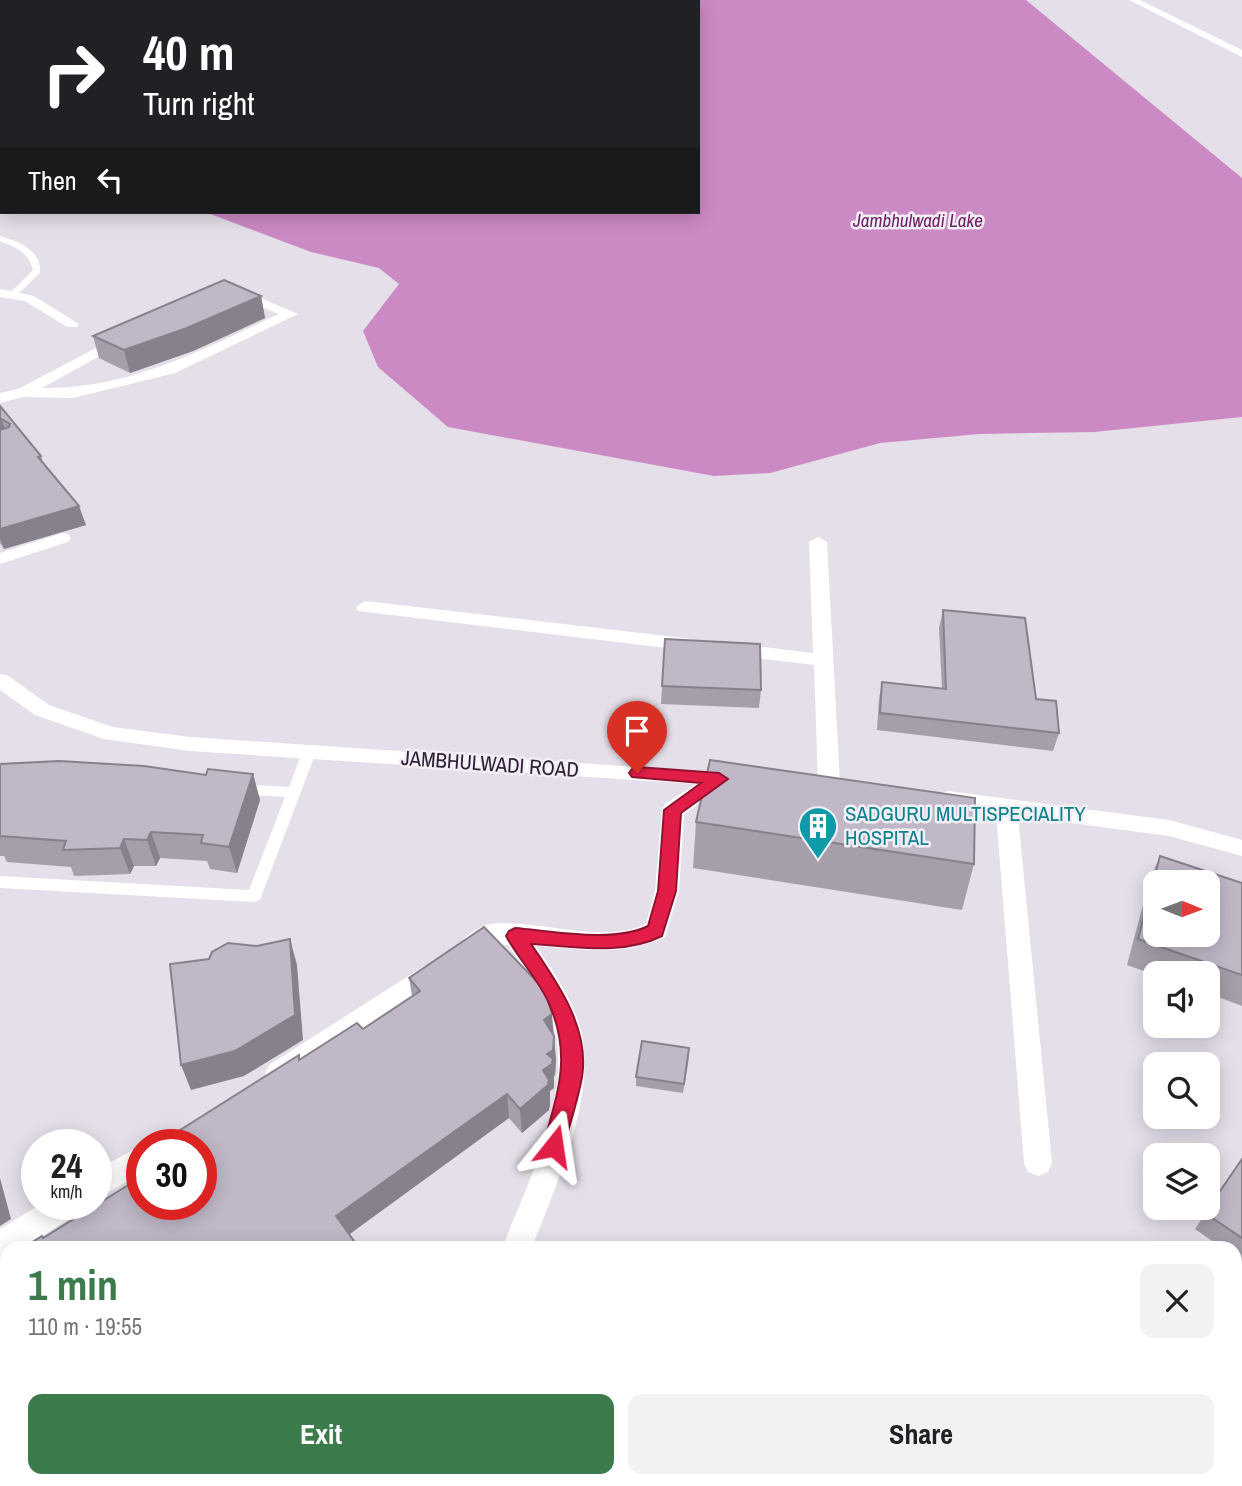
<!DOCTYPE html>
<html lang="en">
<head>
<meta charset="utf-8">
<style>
  :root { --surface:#fff; --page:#f2f2f2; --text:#202124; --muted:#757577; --accent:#3c7b4b }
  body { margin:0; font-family:"Archivo Narrow",sans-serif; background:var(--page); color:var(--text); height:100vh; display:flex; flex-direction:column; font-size:26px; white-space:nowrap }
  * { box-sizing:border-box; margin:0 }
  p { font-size:23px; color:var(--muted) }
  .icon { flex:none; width:38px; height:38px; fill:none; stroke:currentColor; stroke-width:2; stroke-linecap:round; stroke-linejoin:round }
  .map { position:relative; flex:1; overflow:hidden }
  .side { position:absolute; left:0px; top:1241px; width:1242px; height:247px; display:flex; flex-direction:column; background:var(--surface); border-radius:21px 21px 0 0; box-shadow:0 4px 18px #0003 }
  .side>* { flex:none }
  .hud { position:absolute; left:0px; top:0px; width:700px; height:214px; box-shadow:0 4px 18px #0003; background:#202124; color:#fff; overflow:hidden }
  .needle { width:46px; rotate:91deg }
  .fabs { position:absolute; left:1143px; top:870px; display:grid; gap:14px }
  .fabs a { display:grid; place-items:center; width:77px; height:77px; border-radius:14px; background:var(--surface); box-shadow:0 4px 18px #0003; font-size:35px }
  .speed { position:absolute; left:21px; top:1129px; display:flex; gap:14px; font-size:35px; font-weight:700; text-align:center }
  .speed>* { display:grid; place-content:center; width:91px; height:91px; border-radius:50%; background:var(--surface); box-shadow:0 4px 18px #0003; line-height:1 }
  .speed small { font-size:18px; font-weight:400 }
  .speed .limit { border:10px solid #d22; background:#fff; color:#111 }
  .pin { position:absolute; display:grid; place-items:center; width:60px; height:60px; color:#fff; margin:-72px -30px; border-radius:50% 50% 50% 0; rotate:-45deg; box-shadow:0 0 7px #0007 }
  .pin .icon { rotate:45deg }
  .me { position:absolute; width:77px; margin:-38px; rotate:15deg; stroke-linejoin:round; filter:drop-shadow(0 0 5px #0008) }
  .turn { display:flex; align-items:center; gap:24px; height:147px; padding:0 28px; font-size:32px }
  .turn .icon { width:91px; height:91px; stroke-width:2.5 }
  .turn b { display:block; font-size:49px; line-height:60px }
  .then { display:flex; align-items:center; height:66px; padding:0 28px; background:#0003; gap:14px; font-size:26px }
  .round { display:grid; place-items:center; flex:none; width:74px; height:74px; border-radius:14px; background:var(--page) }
  .summary { display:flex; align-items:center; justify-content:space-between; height:119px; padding:0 28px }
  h1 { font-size:42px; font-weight:800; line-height:52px; color:var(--accent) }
  .primary-button { display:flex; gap:14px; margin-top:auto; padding:14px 28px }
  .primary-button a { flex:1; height:80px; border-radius:14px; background:var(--accent); color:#fff; font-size:28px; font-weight:800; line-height:80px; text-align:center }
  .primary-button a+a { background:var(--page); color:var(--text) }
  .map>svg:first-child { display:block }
  .water { fill:#cc8ac4 }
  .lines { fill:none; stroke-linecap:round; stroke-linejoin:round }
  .lane { fill:#fff; fill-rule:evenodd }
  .street { fill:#fff; fill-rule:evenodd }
  .wall { fill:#a59eab }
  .shaded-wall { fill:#86818b }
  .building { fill:#c0b8c7; stroke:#86818b; stroke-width:2; fill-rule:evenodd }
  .route { fill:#e11d48; stroke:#92132f; stroke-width:2 }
  .labels { text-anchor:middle; stroke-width:5; stroke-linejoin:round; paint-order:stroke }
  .far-water-label { font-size:19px; font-style:italic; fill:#702066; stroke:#f2eff6 }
  .street-label { font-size:21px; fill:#312138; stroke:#f2eff6 }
  .culture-label { font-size:21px; fill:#0d838f; stroke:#f2eff6; text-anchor:start }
</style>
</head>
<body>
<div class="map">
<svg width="1242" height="1486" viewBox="0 0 1242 1486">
  <rect width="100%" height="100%" fill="#e4dfe9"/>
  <path class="water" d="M0,0H1026L1242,178V417L1094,432L979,434L880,443L770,473L714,476L448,427L378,367L363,331L399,284L379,268L311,252L205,212H698V2H2V131Z"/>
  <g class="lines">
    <path class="lane" d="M0,236C19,242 42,250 40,273L17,295L10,293L33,270C28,252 17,248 0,241Z
      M309,747L316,752L260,900L254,902L0,888V876L249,890L285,797L239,794L232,789L239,784L289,787L302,752Z"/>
    <path class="street" d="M1129,0H1140L1242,50V57Z
      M237,288L298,314L175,373L73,398L23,397L0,403V393L18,389L117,337H127L129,340L42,388C128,390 204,349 279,314L232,295L230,292Z
      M0,289L34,296L79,324L77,327H67L25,301L0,297Z
      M62,533L68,534L71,538L68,542L0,564V553Z
      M818,537L827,542L840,784L837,789L829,792L821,789L818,784L814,665L731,655L724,653L721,649L724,645L731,643L813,653L809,542Z
      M365,601L692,639L699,641L702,645L699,649L692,651L358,611L356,607Z
      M0,674L7,675L49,705L113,727L190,737L743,774L746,779L743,784L724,786L684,814L679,891L665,937C624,957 579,949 536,946C554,973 576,1003 582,1036C595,1102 555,1187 532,1248H502C526,1188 569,1100 556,1035C549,1001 526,972 508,945L494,944L468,959L459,956L456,949C461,939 478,926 490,924C535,918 604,945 646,924L655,891L662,810L665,804L696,784L190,751L104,739L35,715L0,690Z
      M948,791L1169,820L1242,840V856L1169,836L1018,816L1052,1163L1048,1172L1038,1176L1028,1172L1024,1163L996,813L940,805L937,799L940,793Z
      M433,963L442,966L445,973L442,980L287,1081L278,1085L269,1081L265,1073L269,1065L424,966Z
      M142,1145V1173L96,1199V1170Z
      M41,1204H81L77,1214L24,1248H7V1257L0,1260V1229Z
      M1242,1394V1430L1236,1432V1397Z
      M305,1480H343L340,1486H303Z"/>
  </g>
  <path class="wall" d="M261,296L265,318L193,351L130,373L99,358L93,336Z
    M0,406L41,456L43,463L86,525L4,549L0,543Z
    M943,610L1036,699L1059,733L1053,751L877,730L879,699L882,682L942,688L939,628Z
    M662,686L761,690L759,708L661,704Z
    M0,764L206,775L253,774L260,800L237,873L210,869L207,861L160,858L156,866H134L130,874L74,876L71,867L7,862L4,856H0Z
    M696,822L974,864L962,910L693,868Z
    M1160,856L1242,883V1006L1208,993V973H1155V975L1127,965L1149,882Z
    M409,978L553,1034L556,1060L555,1075L554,1076V1088L550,1091V1104L549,1110L522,1133L509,1118L43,1238L139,1178L131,1161L300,1060L363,1029L412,996Z
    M689,1057L683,1093L636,1086V1077Z
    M1242,1159V1262L1236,1257V1248H1222L1195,1229Z"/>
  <path class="shaded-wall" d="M261,296L265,318L193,351L130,373L124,350Z
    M1,417L7,436L0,437V418Z
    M79,506L86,525L4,549L0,538V529Z
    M253,774L260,800L237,873L229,847Z
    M151,832L160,858L156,866L147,840Z
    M124,839L134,866L130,874L120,848Z
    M290,939L297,965L303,1040L244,1076L191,1090L181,1065Z
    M552,1014L554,1039L544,1020Z
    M554,1036L556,1060L555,1075L554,1076V1088L550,1091V1104L549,1110L522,1133L520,1109L543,1070L547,1054Z
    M507,1094L509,1118L343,1239L336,1216Z
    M0,1178L11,1219L0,1226Z
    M7,1350V1382L0,1387V1355Z"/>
  <path class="building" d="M224,280L261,296L187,328L124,350L93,336Z
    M0,406L41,456L38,457L79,506L0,529V430L9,427L10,424L0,418Z
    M943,610L1025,618L1036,699L1056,701L1059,733L880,713L882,682L946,689Z
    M665,639L760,644L761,690L662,686Z
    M710,760L975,798L974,864L696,822Z
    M59,761L144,766L206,775L208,769L253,774L229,847L201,843L203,835L151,832L147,840L124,839L120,848L63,850L66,841L0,836V764Z
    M1160,856L1242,883V975L1138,939ZM1155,882H1208V934H1155Z
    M484,927L545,990L552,1014L544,1020L554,1036L553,1050L547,1054L553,1059L552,1064L543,1070L549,1080L548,1085L520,1109L507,1094L336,1216L359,1248H23L42,1236L43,1238L141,1177L131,1161L142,1155V1204H201V1144H158L299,1055V1060L357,1023L363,1029L420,991L409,978Z
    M290,939L295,1015L235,1051L181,1065L170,964L209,959L212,952L228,943L257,946Z
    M642,1041L689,1048L684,1084L636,1077Z
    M1242,1159V1238L1205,1213Z
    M7,1258V1350L0,1355V1262Z"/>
  <path class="route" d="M637,767L719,773L728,779L681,813L676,891L662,936C622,956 574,946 531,944C557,982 590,1028 582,1077C578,1100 570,1123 564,1146L561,1153L554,1155L546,1153L543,1146C558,1091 573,1055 547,999C536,977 518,958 506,936L509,931L515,928C552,931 615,943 648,926L658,891L664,810L701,783L632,777L629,773L632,769Z"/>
  <defs>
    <g id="building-pin" transform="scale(2.0125)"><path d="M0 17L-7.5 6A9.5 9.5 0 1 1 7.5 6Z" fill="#0f9aa8" stroke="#f2eff6"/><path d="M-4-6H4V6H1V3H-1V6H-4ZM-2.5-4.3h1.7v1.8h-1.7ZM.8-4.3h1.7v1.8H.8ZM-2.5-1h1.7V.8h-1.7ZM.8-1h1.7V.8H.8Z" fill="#fff"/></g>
  </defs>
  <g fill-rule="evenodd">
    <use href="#building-pin" x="818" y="826"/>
  </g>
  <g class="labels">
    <g class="far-water-label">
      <text x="918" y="227">Jambhulwadi Lake</text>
    </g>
    <g class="street-label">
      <text transform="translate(490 764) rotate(4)" y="7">JAMBHULWADI ROAD</text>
    </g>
    <g class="culture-label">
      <text x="845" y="821">SADGURU MULTISPECIALITY<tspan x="845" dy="24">HOSPITAL</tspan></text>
    </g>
  </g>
</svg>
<div class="fabs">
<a><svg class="needle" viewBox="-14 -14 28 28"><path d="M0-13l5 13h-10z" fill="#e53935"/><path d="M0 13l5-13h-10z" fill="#757577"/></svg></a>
<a><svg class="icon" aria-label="sound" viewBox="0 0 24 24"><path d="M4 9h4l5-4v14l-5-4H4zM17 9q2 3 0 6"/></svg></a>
<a><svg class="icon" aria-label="search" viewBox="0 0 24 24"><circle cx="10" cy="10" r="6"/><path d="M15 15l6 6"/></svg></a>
<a><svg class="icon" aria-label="layers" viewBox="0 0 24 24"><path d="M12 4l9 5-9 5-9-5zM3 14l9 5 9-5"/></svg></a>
</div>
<div class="speed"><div>24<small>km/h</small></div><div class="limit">30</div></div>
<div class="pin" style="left:637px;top:773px;background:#d93025"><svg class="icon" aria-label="arrive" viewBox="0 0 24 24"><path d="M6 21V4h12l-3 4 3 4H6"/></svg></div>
<svg class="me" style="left:554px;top:1146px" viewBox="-20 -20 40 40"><path d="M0-17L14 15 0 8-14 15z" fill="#e11d48" stroke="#fff" stroke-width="4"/></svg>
<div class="hud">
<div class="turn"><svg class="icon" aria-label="right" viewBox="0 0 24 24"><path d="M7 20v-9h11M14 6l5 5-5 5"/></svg><div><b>40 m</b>Turn right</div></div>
<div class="then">Then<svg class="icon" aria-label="left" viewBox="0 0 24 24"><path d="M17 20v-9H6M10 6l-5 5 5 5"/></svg></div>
</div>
<section class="side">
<div class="summary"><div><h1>1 min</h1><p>110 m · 19:55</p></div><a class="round"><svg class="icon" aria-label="close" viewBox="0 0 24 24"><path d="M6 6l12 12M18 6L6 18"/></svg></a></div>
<div class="primary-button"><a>Exit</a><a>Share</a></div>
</section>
</div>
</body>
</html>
